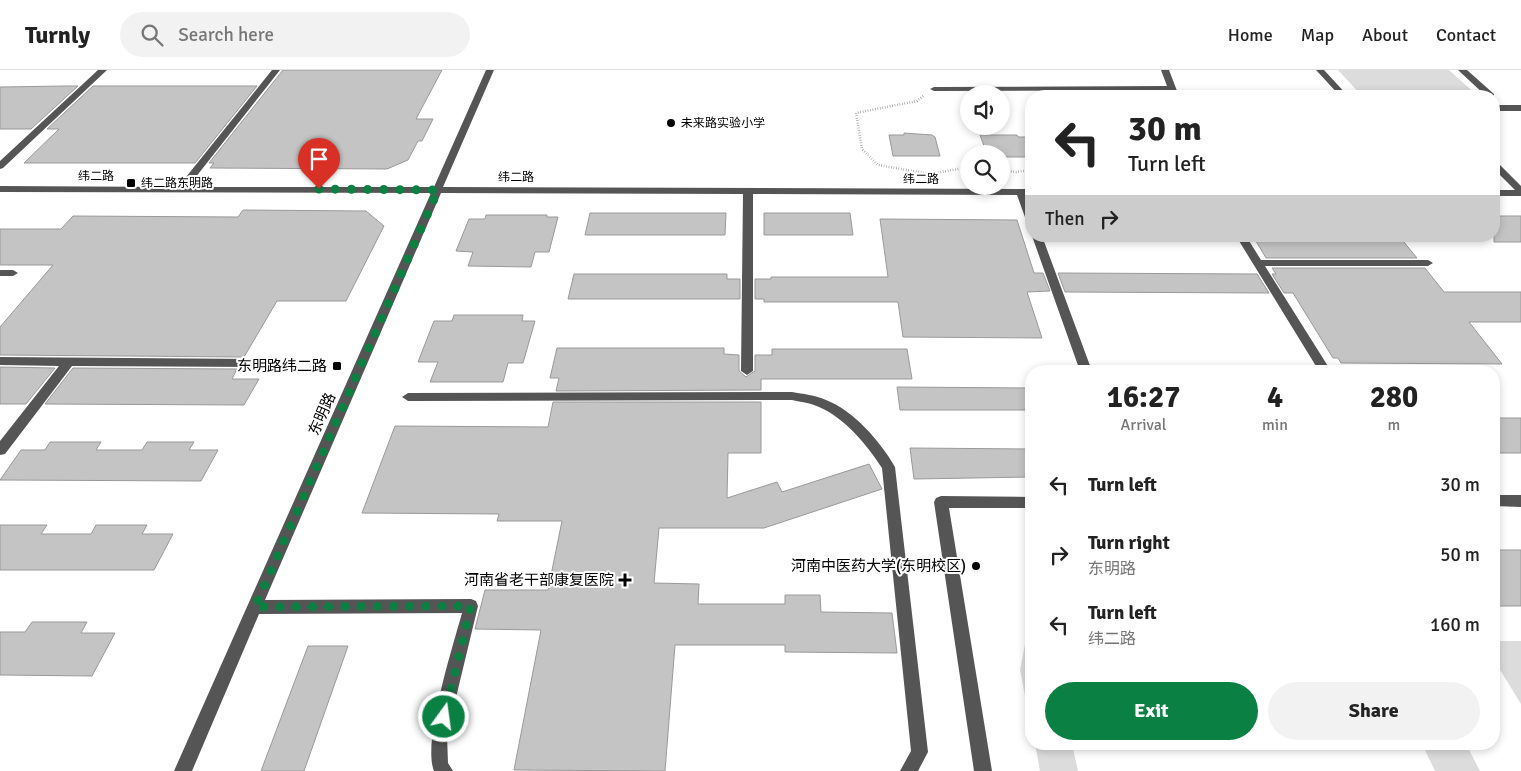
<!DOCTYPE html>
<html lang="en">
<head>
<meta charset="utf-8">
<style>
  :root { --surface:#fff; --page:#f2f2f2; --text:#222; --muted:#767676; --line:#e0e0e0; --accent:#0b8043 }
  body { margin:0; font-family:Signika,"Noto Sans SC",sans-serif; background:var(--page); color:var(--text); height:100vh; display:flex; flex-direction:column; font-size:19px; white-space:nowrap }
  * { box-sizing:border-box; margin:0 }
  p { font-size:16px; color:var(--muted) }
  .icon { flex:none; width:28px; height:28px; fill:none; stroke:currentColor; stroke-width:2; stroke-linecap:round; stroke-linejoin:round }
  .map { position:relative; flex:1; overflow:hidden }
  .panel { position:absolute; left:1025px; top:295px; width:475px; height:385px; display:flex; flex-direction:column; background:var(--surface); border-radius:20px; box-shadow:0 2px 8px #0003 }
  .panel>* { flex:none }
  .guide { position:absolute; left:1025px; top:20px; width:475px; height:152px; border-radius:20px; box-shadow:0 2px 8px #0003; background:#fff; color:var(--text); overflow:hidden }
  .buttons { position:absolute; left:960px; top:15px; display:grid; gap:10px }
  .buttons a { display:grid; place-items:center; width:50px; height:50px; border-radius:50%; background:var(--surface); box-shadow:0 2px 8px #0003; font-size:25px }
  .pin { position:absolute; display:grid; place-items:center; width:42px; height:42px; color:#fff; margin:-51px -21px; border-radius:50% 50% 50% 0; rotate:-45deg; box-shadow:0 0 5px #0007 }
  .pin .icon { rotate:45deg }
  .me { position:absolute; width:55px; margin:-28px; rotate:14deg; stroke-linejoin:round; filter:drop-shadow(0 0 4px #0008) }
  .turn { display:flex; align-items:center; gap:18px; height:105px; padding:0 20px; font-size:22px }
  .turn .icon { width:65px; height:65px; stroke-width:2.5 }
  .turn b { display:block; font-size:35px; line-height:42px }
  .then { display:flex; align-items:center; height:48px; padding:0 20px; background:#0003; gap:10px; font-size:19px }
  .eta { display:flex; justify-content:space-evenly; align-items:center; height:85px; text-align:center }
  .eta b { font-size:30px; font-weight:800; line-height:35px }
  .action { display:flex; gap:10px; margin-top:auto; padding:10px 20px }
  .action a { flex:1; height:58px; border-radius:30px; background:var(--accent); color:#fff; font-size:20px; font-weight:800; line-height:58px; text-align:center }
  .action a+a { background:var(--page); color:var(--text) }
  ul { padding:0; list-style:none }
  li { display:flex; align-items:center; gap:15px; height:70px; padding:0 20px }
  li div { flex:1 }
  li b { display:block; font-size:19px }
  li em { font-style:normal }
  header { display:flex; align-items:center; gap:30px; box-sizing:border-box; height:70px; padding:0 25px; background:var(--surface); border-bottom:1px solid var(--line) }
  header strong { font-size:24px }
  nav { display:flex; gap:28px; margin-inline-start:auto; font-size:18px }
  .search { width:350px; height:45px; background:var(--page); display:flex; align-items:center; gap:12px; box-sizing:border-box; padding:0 18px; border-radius:28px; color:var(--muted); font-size:19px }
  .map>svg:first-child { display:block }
  .green { fill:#dcdcdc }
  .building { fill:#c4c4c4; stroke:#999 }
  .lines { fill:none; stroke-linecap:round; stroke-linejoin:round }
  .path { stroke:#777; stroke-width:2.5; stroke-dasharray:0.5 2; stroke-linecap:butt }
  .minor { fill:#555; fill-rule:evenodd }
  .route { stroke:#0b8043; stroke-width:9; stroke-dasharray:0 16.2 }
  .poi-dot { fill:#000; stroke:#fff; stroke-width:2 }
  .labels { text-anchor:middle; stroke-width:4; stroke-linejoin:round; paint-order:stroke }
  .far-poi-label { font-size:12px; fill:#000; stroke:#fff; text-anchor:start }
  .far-street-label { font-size:12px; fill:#000; stroke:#fff }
  .poi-label { font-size:15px; fill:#000; stroke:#fff; text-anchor:end }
  .street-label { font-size:15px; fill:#000; stroke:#fff }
</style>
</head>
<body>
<header>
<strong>Turnly</strong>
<div class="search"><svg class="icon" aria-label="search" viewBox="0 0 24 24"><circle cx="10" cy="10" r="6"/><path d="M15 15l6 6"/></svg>Search here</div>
<nav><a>Home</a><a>Map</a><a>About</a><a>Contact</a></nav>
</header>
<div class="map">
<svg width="1521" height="701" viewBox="0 0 1521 701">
  <rect width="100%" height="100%" fill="#fff"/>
  <path class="green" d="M1338,0H1449L1478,26H1362Z
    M1031,543V656L1020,600Z
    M1494,571H1521V634L1494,590Z
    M1035,674H1072L1078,701H1040Z
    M1422,674H1466L1480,701H1435Z"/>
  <path class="building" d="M283,0H442L416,49H433L422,71H418L408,90L387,99L210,98L214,93H209Z
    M64,16H78L31,59H0V17Z
    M93,16H257L195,93H24L59,59H47Z
    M904,63L932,65L935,67L940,86H893L889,65H904Z
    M980,65H1017L1018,67H1031V87H1001V84H987Z
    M243,140L366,141L384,156L346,231H277L244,287L0,285V257L53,195H0V159H61L73,146L238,147Z
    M590,143H726L725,165H585Z
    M764,143H850L853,165H764Z
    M486,145H547V147H558L549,182H535L531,197L468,196L473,182L456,181L469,149H485Z
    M1494,146H1521V172H1494Z
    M880,149L1017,150L1034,203H1043L1050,221L1027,222L1042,268L903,267L898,232H764V229H755V209H771V207H888Z
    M1253,166H1399L1417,188H1266Z
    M1272,198H1425L1444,222H1521V252H1469L1502,294L1341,293L1338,288H1333L1293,223H1284L1272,204H1276Z
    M1058,203L1257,204L1269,223L1065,222Z
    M574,204H727V209H740V229H568Z
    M454,245H523L522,251H535L523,293H508L503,312H430L438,292H418L434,251H452Z
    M557,278H724V284L739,285V301L746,307L755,301V285H772V279H907L912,309H761V320L556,321L559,308H550Z
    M0,297L55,298L26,334H0Z
    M73,298L237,299L232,309H259L244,335L45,334Z
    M897,317L1031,318V340H900Z
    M553,332H761V383H728L727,428L777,412L782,422L869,394L882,419L764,458H659L654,513L699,514L698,534H785V525H820L821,542L892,543L897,583L785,582V575H675L665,701L514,700L541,560L475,559L485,520H548L562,451H497L499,444L362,443L395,356L548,357Z
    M1494,348H1521V383H1494Z
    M50,372H101L96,380H142L147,372H194L189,380H218L201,411L0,410L21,380H45Z
    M910,378L1031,379V407L914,409Z
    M0,455H47L41,464H91L96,455H147L142,464H173L154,500H0Z
    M1494,480H1521V536H1494Z
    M32,552H87L81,563H115L92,606L0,605V562H25Z
    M308,576H348L304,701H261Z"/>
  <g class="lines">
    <path class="path" d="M923,26L917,31L856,43L862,79L878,95L930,104L969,97
      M1001,100L1016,102L1031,100"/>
    <path class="minor" d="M98,0H107L3,98L0,99V91Z
      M272,0H280L188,117H434L486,0H494L443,117L1031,119V125H1027L1031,137V153L1026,150L1017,125L753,124V301L747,305L741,301L743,124L441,123L265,530L471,529L476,531L478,536L447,665L448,693L453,701H434C422,672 453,576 462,543L259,544L192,701H174L431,123L0,122V116L178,117Z
      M1161,0H1169L1179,26H1171L1169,20L934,21L930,19L934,17L1167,16Z
      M1316,0H1324L1348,26H1340Z
      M1458,0H1467L1494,24V28L1486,26Z
      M1494,35H1521V41H1494Z
      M1494,91L1497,92L1521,116V126H1494V120H1515L1494,99Z
      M1032,166H1042L1092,301H1080Z
      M1236,166H1246L1261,190H1428L1433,193L1428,196H1265L1331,301H1319Z
      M0,200H13L18,203L13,206H0Z
      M0,287L270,289L276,293L270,297L72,296L5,384L0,385V371L59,296L0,295Z
      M792,322C803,324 815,325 826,330C853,340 881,372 895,397L928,682L918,701H900L911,681L882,398C867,375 845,348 819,337C811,333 801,332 792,330L408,331L402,327L408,323Z
      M1494,425H1521V437L1494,436Z
      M941,426L1031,427V438H949L992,701H974L934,432L936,428Z"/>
  </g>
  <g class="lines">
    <path class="route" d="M319,119L438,120L255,537L471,536L444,647"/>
  </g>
  <g class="poi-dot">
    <circle cx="671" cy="53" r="5"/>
    <rect x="126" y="108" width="10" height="10" rx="2.5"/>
    <rect x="332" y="291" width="10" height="10" rx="2.5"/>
    <circle cx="976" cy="496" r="5"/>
    <path d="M622.5 502.5h5v5h5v5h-5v5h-5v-5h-5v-5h5z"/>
  </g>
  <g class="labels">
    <g class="far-poi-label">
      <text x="681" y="57">未来路实验小学</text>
      <text x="141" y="117">纬二路东明路</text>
    </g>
    <g class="far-street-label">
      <text x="96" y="110">纬二路</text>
      <text x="516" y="111">纬二路</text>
      <text x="921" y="113">纬二路</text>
    </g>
    <g class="poi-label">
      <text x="327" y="301">东明路纬二路</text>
      <text x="966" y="501">河南中医药大学(东明校区)</text>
      <text x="614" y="515">河南省老干部康复医院</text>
    </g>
    <g class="street-label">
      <text transform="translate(322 344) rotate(-66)" y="5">东明路</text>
    </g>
  </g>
</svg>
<div class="buttons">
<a><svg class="icon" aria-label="sound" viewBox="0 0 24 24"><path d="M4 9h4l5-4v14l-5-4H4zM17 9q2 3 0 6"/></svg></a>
<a><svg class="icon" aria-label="search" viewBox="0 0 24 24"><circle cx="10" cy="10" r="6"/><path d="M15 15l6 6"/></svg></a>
</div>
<div class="pin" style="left:319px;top:119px;background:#d93025"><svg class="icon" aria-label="arrive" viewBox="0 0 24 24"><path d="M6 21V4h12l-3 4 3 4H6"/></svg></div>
<svg class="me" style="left:444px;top:647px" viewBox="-20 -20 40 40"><circle r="17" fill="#0b8043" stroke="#fff" stroke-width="3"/><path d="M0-11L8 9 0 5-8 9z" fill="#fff"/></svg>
<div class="guide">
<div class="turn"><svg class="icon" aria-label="left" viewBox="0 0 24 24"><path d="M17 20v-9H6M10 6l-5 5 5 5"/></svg><div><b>30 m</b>Turn left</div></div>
<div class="then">Then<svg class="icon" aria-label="right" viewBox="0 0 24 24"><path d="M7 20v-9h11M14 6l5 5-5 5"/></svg></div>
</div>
<section class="panel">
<div class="eta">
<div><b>16:27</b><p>Arrival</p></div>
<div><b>4</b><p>min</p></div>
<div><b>280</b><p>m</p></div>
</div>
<ul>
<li><svg class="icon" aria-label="left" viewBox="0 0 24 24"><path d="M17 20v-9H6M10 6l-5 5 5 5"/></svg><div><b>Turn left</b></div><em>30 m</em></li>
<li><svg class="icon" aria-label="right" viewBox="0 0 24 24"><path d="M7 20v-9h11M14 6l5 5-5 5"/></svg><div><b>Turn right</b><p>东明路</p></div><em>50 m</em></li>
<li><svg class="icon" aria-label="left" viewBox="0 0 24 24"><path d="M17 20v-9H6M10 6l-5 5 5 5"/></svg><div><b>Turn left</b><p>纬二路</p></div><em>160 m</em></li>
</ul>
<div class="action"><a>Exit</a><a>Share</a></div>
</section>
</div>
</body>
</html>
